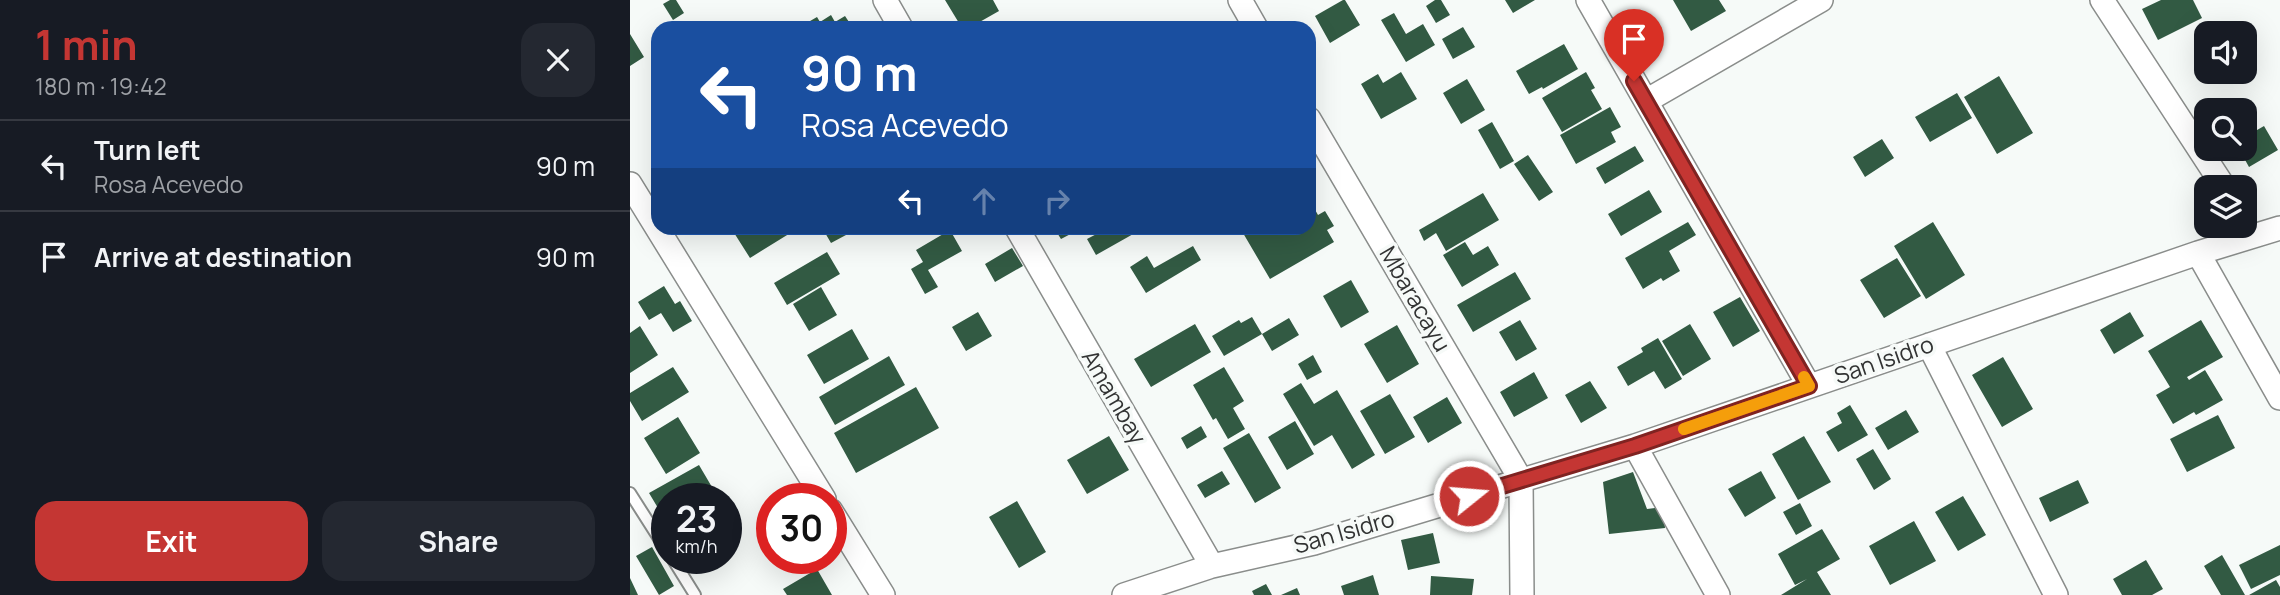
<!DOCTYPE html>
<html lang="en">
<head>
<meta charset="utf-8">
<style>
  :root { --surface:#171b24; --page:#242831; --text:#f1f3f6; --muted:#9ea1a6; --line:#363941; --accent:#c43633 }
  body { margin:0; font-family:Manrope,sans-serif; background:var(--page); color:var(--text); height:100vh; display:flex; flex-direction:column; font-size:26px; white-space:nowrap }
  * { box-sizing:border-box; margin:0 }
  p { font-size:23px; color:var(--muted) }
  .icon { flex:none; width:38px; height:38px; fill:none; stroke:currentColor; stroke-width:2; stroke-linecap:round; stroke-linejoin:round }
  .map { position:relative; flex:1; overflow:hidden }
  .sheet { display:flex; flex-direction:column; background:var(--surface); width:630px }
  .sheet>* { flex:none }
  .banner { position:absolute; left:21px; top:21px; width:665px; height:214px; border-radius:21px; box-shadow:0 7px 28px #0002; background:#1a4fa0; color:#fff; overflow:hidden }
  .tools { position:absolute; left:1564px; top:21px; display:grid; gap:14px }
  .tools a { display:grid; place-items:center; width:63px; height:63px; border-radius:14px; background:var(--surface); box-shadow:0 7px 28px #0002; font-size:35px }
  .speed { position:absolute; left:21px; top:483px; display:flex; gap:14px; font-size:35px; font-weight:700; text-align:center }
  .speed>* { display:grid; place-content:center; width:91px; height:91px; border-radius:50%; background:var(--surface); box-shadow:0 7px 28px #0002; line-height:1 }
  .speed small { font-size:18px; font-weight:400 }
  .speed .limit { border:10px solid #d22; background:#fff; color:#111 }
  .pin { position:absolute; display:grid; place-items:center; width:60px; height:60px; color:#fff; margin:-72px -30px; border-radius:50% 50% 50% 0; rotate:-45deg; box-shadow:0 0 7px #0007 }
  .pin .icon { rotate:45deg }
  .me { position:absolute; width:77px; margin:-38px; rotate:73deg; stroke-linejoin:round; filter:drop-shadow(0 0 5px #0008) }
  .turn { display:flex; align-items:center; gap:24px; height:147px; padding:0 35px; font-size:32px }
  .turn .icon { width:91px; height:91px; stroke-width:2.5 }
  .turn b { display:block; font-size:49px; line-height:60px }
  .lanes { display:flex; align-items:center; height:66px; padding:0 35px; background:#0003; justify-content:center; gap:35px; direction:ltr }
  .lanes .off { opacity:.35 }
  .round { display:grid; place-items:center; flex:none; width:74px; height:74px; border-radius:21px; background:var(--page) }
  .summary { display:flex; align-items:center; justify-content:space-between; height:119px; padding:0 35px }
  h1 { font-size:42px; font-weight:700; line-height:52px; color:var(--accent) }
  .button { display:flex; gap:14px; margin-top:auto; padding:14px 35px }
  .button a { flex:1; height:80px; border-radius:21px; background:var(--accent); color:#fff; font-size:28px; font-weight:700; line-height:80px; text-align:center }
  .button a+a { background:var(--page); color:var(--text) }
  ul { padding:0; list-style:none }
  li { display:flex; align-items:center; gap:21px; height:91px; padding:0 35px; border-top:2px solid var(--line) }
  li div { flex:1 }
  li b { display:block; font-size:26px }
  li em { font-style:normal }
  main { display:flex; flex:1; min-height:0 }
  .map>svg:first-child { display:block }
  .building { fill:#325a43 }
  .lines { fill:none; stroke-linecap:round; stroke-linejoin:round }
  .lane-casing { stroke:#8a8d8b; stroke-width:14 }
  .street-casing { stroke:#8a8d8b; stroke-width:26 }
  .lane { stroke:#fff; stroke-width:10 }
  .street { stroke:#fff; stroke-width:23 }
  .route-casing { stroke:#7f2321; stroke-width:18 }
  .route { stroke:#c43633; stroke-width:12 }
  .slow { stroke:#f59e0b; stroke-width:12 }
  .labels { text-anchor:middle; stroke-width:7; stroke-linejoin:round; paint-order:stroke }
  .street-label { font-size:23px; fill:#323333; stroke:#f6faf8 }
</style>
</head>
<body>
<main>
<section class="sheet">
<div class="summary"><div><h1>1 min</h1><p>180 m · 19:42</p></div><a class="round"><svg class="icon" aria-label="close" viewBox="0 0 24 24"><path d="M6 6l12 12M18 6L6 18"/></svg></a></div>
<ul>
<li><svg class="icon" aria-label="left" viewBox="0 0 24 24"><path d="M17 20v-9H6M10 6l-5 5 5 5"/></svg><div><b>Turn left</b><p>Rosa Acevedo</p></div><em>90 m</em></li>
<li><svg class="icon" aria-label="arrive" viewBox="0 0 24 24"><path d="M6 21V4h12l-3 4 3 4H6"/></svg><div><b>Arrive at destination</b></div><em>90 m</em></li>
</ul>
<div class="button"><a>Exit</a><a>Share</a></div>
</section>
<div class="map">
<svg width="1650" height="595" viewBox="0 0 1650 595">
  <rect width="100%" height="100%" fill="#f6faf8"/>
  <path class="building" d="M40,0H46L54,13L43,20L33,4Z
    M315,0H363L369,11L339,28H332Z
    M713,0H715L730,25L700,43L685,16Z
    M805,0H811L820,15L806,23L796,6Z
    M875,0H905L883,13Z
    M1043,0H1089L1096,11L1061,31Z
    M1531,0H1563L1572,18L1528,40L1512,9Z
    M764,13L776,34L793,24L805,45L776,62L751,20Z
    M201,15L205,22L215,16L223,28H168L187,17L190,22Z
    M833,27L845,47L823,59L812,39Z
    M0,34L14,57L0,66Z
    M934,44L948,69L913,89L912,87L899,94L886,71Z
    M771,72L787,99L751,119L731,84L748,74L753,83Z
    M956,72L965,88L961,90L972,109L932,132L912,98Z
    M1369,76L1403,133L1367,154L1334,97Z
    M837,79L855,110L831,124L813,93Z
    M1327,93L1342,118L1300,142L1285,117Z
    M980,107L991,127L981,132L986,142L946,164L930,135Z
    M862,122L884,161L870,169L848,130Z
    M1634,126L1648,150L1619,167L1609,149H1615V137Z
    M1252,139L1264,158L1235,177L1223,157Z
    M1005,146L1014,161L975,184L966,168Z
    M898,155L923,192L909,201L884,164Z
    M1019,190L1032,212L991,236L978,214Z
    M853,193L869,220L816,251L806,233L794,241L789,230Z
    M683,206L688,215L695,211L704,226L697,230L704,242L640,279L613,233L622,228H679V208Z
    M1058,222L1066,235L1039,251L1050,271L1033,281L1031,278L1013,289L995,258Z
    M1303,222L1335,275L1296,299L1264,246Z
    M101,228H159L162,232L120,258Z
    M200,228H212L216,235L201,243L194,231Z
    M424,228H452L431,239Z
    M478,228H502L505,233L466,255L457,239Z
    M320,230L332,251L298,270L308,287L295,294L281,269L293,262L286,250Z
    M835,242L843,255L858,246L869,265L832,287L813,255Z
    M563,246L571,260L516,293L500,267L517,256L524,268Z
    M382,248L393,266L365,282L355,264Z
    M197,252L210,274L157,305L144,283Z
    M1267,258L1291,296L1254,318L1230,280Z
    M885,272L901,299L843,332L827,305Z
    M721,280L739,312L711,328L693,296Z
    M34,286L45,304L50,301L62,321L43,332L31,313L19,320L8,302Z
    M191,287L207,315L179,331L163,304Z
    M1110,297L1130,331L1103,347L1083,312Z
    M348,312L362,336L336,351L322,327Z
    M1500,312L1514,336L1484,354L1470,330Z
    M622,317L632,334L594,356L582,336L609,320L611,323Z
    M659,318L669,335L642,351L632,334Z
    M890,320L907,349L886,361L869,332Z
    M1571,320L1593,357L1557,377L1559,380L1575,370L1593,400L1566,415L1564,412L1543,424L1526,395L1540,387L1518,351Z
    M565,324L581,352L521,387L504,359Z
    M1060,324L1081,359L1053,376L1032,341Z
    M767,325L789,364L757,383L734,344Z
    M10,326L28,355L0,373V333Z
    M222,329L239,359L194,384L177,355Z
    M1028,338L1052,379L1035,389L1024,371L998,386L987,367L1013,352L1011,348Z
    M683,355L692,372L677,380L668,364Z
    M259,356L275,385L205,425L189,397Z
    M1373,357L1403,409L1372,427L1342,375Z
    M43,367L59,392L12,421L0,401V393Z
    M594,367L614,401L603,408L615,429L598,439L586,418L583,420L563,385Z
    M904,372L918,398L884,417L870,392Z
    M960,381L977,408L951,423L935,395Z
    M671,383L684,404L707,390L745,455L722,469L702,435L684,446L653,394Z
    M286,387L309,428L226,473L204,433Z
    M760,394L785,437L755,454L730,411Z
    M817,397L832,423L798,443L783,417Z
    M1220,405L1238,435L1208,452L1196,432L1212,423L1207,413Z
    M1276,410L1289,432L1258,450L1245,428Z
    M1588,415L1605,448L1557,472L1540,439Z
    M48,417L70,453L36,474L14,438Z
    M665,421L684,454L657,470L638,437Z
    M571,426L577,437L557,449L551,438Z
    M619,433L651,488L625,503L593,448Z
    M479,436L499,470L457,494L437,460Z
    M1174,436L1201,482L1168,500L1142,454Z
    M1243,449L1261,479L1244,490L1226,459Z
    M69,465L89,499H37V523L19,493Z
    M592,471L600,484L575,498L567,485Z
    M1131,471L1146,498L1115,517L1098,489Z
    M1003,472L1017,509L1033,507L1035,528L979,534L973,482Z
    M1448,480L1459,503L1420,522L1409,498Z
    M1333,496L1356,535L1328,551L1305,512Z
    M387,501L416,552L389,568L359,517Z
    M1170,503L1182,526L1166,535L1153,512Z
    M1284,521L1306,561L1260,585L1239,546Z
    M1192,529L1210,559L1187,572L1201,595H1151L1177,579L1165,585L1148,554Z
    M803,533L810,563L778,570L771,540Z
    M1650,545V575L1621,589L1609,565Z
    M22,547L44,586L29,595L6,556Z
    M1592,555L1615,595H1591L1574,566Z
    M1516,560L1533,589L1522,595H1492L1483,579Z
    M187,569L202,595H157L153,589Z
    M743,575L749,595H714L711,586Z
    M801,576L844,579L842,595H800Z
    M0,578L8,595H0Z
    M1646,580L1650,587V595H1619Z
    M636,584L642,595H624L622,591Z
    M667,588L670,595H651Z"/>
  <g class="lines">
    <g class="lane-casing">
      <path id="lane" d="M0,493L37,551
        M42,558L65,595"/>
    </g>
    <g class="street-casing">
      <path id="street" d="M255,0L271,28
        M610,0L626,28
        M958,0L1179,386
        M1472,0L1594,187
        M1016,101L1191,0
        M679,119L891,480L892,595
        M0,184L194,499
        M387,228L582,566
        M1568,253L1650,398
        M1299,345L1426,595
        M1005,446L1088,595
        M201,511L253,595
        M494,595L582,566L684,543L1005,446L1568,253L1650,228"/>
    </g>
    <use href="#lane" class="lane"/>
    <use href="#street" class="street"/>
  </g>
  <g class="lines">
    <g class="route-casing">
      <path id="route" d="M839,496L1005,446L1179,386L1004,81"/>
    </g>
    <use href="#route" class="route"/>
    <path class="slow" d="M1054,429L1179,386L1174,377"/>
  </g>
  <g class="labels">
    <g class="street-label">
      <text transform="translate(785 299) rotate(60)" y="8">Mbaracayu</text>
      <text transform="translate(1254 360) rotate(-19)" y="8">San Isidro</text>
      <text transform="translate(484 397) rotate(60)" y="8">Amambay</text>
      <text transform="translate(714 532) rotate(-16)" y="8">San Isidro</text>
    </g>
  </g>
</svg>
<div class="tools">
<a><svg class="icon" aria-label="sound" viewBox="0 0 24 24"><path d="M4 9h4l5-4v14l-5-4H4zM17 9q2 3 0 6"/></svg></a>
<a><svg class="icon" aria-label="search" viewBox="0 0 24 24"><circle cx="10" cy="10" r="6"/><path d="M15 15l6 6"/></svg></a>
<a><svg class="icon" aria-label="layers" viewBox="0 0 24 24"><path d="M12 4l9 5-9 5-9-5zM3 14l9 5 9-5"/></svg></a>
</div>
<div class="speed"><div>23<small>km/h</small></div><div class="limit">30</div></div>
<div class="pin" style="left:1004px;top:81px;background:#d93025"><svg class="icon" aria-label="arrive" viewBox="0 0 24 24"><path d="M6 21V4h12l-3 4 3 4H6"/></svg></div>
<svg class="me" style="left:839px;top:496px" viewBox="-20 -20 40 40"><circle r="17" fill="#c43633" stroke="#fff" stroke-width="3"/><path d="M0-11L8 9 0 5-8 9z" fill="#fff"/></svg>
<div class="banner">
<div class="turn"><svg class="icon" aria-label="left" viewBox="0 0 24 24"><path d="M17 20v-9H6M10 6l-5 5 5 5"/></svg><div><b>90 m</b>Rosa Acevedo</div></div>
<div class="lanes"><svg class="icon" aria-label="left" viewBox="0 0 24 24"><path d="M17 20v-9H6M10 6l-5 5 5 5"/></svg><svg class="icon off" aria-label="ahead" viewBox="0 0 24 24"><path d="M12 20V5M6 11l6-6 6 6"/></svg><svg class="icon off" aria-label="right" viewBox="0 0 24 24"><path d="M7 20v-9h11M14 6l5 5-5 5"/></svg></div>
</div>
</div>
</main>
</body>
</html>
